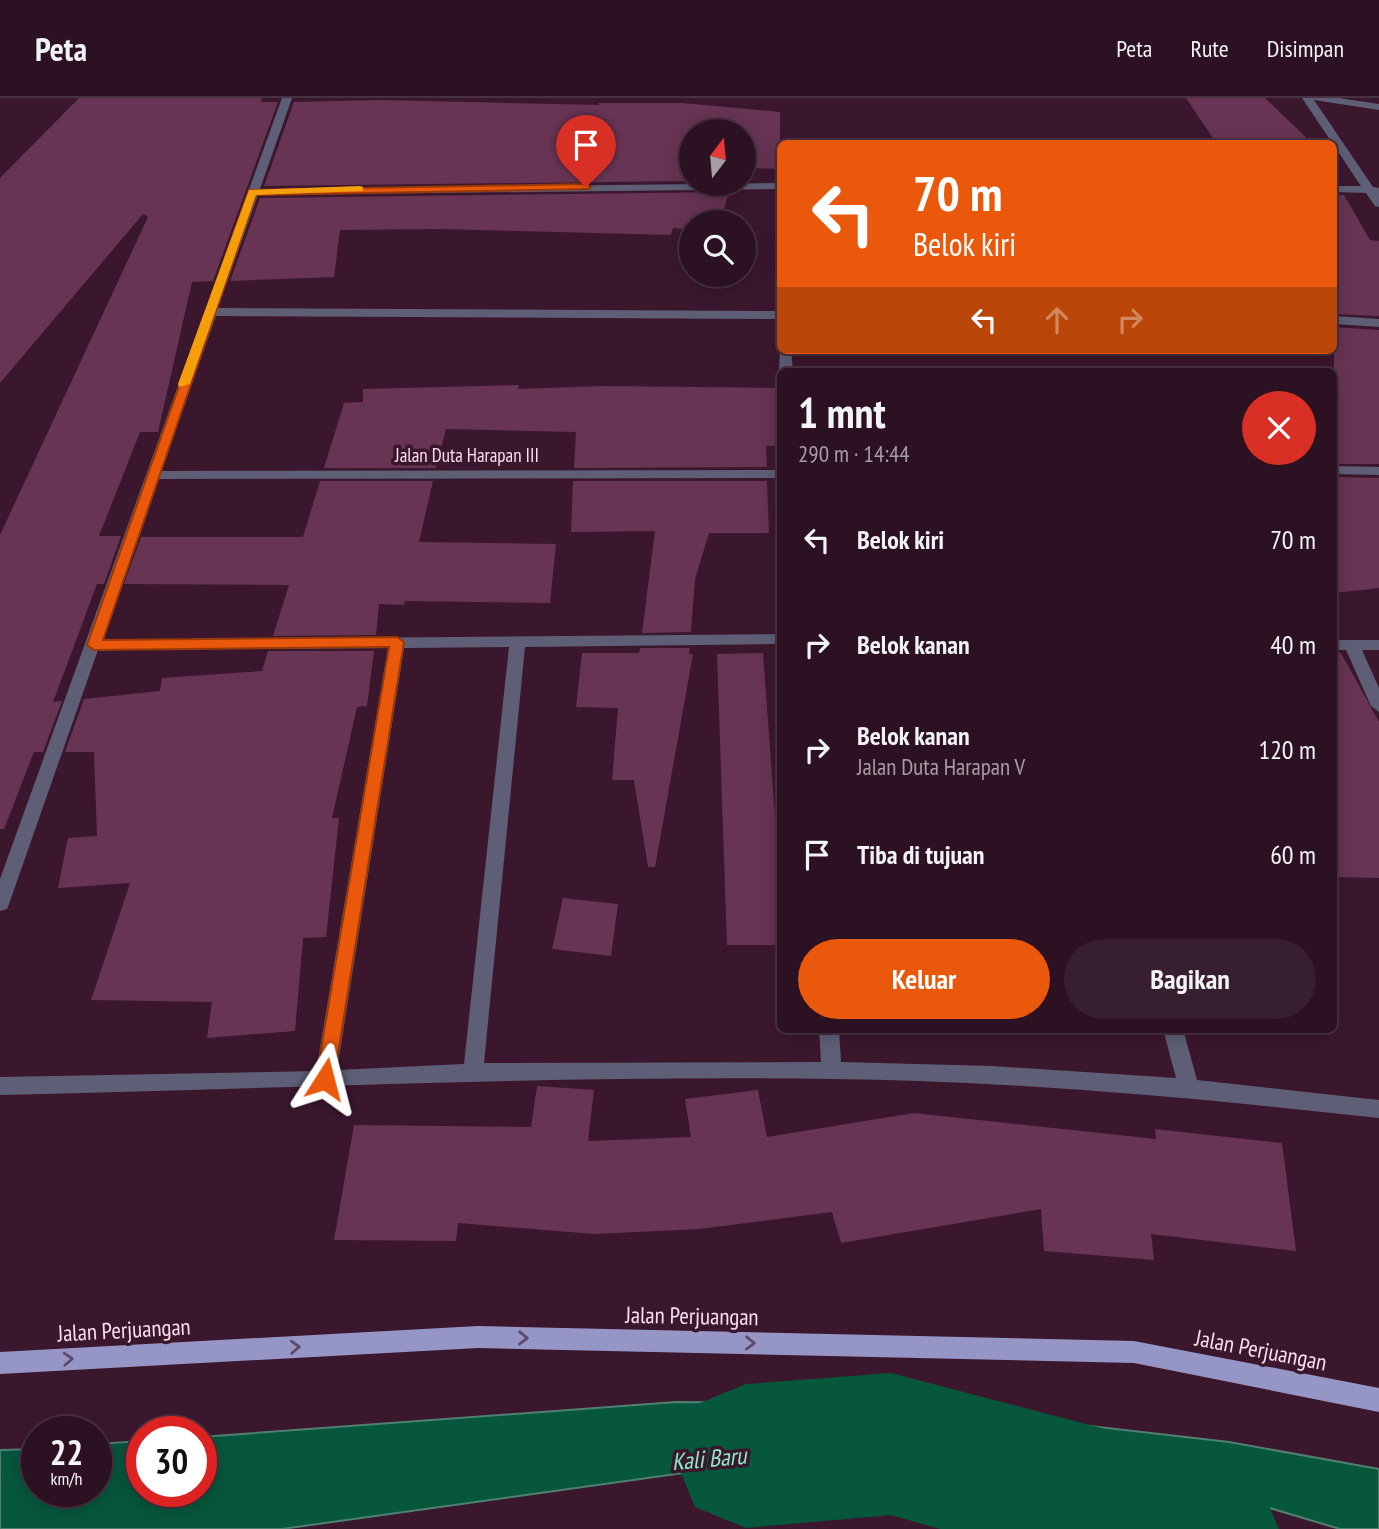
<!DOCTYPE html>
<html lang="id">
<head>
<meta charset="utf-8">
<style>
  :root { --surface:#2c1122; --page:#381f2f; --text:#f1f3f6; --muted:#a69da5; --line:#483140; --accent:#ea580c }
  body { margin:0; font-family:"PT Sans Narrow",sans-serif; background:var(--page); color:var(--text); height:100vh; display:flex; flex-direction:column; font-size:26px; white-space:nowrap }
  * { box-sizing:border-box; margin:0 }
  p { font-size:23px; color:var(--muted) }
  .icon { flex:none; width:38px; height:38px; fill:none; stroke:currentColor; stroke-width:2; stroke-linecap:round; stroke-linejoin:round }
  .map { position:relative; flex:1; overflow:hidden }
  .details { position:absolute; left:777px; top:270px; width:560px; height:665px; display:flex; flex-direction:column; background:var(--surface); border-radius:10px; box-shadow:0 4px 18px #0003,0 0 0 2px var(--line) }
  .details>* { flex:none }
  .banner { position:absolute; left:777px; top:42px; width:560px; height:214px; border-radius:10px; box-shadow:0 4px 18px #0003,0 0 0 2px var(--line); background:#ea580c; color:#fff; overflow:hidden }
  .needle { width:46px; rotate:16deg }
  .tools { position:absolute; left:679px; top:21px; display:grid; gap:14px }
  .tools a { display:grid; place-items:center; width:77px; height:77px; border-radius:50%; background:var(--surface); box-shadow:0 4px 18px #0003,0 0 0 2px var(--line); font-size:35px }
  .speed { position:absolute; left:21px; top:1318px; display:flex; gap:14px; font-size:35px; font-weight:700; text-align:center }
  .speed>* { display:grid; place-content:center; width:91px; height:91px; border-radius:50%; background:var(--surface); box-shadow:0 4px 18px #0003,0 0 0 2px var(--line); line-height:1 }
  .speed small { font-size:18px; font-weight:400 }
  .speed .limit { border:10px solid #d22; background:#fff; color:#111 }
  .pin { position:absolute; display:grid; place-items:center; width:60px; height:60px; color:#fff; margin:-72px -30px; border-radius:50% 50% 50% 0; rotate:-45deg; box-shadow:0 0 7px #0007 }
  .pin .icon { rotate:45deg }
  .me { position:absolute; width:77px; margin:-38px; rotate:9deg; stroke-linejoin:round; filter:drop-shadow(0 0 5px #0008) }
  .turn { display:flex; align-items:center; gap:24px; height:147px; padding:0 21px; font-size:32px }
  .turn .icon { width:91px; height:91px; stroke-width:2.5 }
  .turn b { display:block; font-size:49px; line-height:60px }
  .lanes { display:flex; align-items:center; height:66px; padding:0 21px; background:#0003; justify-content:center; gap:35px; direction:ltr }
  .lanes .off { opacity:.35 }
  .round { display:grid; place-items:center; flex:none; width:74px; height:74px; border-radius:37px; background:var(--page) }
  .summary { display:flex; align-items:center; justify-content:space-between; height:119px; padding:0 21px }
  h1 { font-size:42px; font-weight:700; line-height:52px }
  .cta { display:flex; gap:14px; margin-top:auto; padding:14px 21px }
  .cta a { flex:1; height:80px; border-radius:42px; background:var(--accent); color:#fff; font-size:28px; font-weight:700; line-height:80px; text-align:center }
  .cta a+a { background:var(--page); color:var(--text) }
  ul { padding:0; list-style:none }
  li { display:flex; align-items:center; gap:21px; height:105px; padding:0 21px }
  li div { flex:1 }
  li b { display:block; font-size:26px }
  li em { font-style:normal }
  header { display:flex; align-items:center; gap:42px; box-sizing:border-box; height:98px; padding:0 35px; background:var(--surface); border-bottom:2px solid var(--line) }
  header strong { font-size:33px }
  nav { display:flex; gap:38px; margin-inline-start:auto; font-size:24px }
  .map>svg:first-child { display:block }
  .water { fill:#07573d; stroke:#4f8072; stroke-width:2 }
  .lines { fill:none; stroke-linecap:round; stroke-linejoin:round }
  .river { fill:#07573d; fill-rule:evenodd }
  .building { fill:#673453 }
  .street { fill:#5e5e76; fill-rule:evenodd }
  .primary { fill:#9696c6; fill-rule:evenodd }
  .oneway { stroke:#5f4a6a }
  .route { fill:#ea580c; stroke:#983908; stroke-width:2 }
  .slow { fill:#f59e0b }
  .labels { text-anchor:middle; stroke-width:7; stroke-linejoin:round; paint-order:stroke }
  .street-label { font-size:19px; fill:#f8dfed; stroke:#3b172d }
  .near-street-label { font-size:23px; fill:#f8dfed; stroke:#3b172d }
  .near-water-label { font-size:24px; font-style:italic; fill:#89edc2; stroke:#3b172d }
</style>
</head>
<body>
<header>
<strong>Peta</strong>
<nav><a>Peta</a><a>Rute</a><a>Disimpan</a></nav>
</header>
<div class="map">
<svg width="1379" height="1431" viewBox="0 0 1379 1431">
  <rect width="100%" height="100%" fill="#3b172d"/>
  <path class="water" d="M676,1304L899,1306L1229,1344L1379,1371V1431H1340L1236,1400L891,1346L282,1431H0V1352L37,1351V1393H96V1346L142,1343V1393H201V1339Z"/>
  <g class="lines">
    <path class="river" d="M891,1275L1205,1357L1257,1379L1279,1431H940L891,1417L746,1430L695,1409L674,1358L695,1307L746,1286Z"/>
  </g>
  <path class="building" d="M79,0H262L260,4H278L213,183L192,184L158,334H140L99,438H121L104,486H97L53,604L62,603L43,654H34L4,731H0V437L148,119L143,116L0,285V80Z
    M1186,0H1265L1313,46H1217Z
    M381,2L599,7V5H682L780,14V71L744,70V33H691V83L264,88L294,4Z
    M729,94L720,124H691V132L673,130L671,137L439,131L340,132L334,179L230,183L260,100Z
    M1334,97H1344L1370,142L1379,143V218L1334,216Z
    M1334,229L1379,232V366H1334Z
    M519,287L518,291L603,288L775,290L780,348H766L767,369L574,370L576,334L446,331L436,370H324L344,305L363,304V291Z
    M1334,379L1379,380V490L1334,495Z
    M320,383H433L419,444L556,446L550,505L405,503L404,507L379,506L376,537L273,538L289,487L124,486L141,439H303Z
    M573,383H767L769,435H709L695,481L691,534L642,535L655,433L571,434Z
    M640,550H690L689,556H693L655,769H648L634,682H612L618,610L576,609L582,555H639Z
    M268,553H374L367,608L357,609L332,720H339L326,839L303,840L295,933L207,940L212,904L91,902L130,785L58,790L68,740L97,738L94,654H65L84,601L160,593L162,580L262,573Z
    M763,555L780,787V847H727L717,556Z
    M1334,555H1341L1379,624V780L1334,779Z
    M563,800L618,806L611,858L552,851Z
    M537,988L594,992L588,1043L691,1039L685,1001L758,992L767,1039L914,1015L1156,1041L1155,1031L1282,1045L1296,1153L1151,1136L1154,1162L1044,1153L1041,1111L841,1145L832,1114L700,1131L594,1136L458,1125L456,1143L334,1142L354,1027L531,1029Z"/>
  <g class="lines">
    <path class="street" d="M282,0H292L260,91L780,85V91L258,97L218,210L780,213V221L216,218L161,373L780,372V380L158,381L102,542L780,536V546L525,549L484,965L821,964L819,931H839L841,964L992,968L1176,980L1163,931H1183L1197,982L1379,1002V1020C1197,1000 1016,983 832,981C555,977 277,991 0,997V979L316,973L388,550L98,552L9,806L7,811L0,813V781ZM509,549L464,966L337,972L404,550Z
      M1302,0H1339L1379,6V12L1314,2L1373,89L1379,90V109L1375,108L1366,95L1334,94V88H1361Z
      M1334,218L1379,221V229L1334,226Z
      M780,249V252H791L793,273H779Z
      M1334,368L1379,369V377L1334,376Z
      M1334,542H1379V552H1362L1379,590V614L1371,608L1346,552H1334Z"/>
    <path class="primary" d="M478,1228L1134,1243L1379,1290V1314L1134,1265L478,1250L0,1276V1254Z"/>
  </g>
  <defs><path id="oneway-chevron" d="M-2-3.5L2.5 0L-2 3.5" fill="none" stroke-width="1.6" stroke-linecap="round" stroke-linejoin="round" transform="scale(1.75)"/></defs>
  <g class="oneway">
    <use href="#oneway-chevron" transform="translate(523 1240) rotate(1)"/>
    <use href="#oneway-chevron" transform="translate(750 1245) rotate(1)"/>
    <use href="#oneway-chevron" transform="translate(295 1249) rotate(-3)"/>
    <use href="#oneway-chevron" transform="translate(68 1261) rotate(-3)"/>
  </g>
  <path class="route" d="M586,86L591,89L589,91L256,97L103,542L397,539L404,544L334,981L331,986H318L316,981L389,549L94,552L87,547L249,92Z"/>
  <path class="slow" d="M360,88L363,89V93L256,97L190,286L179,289L178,286L249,92Z"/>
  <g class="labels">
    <g class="street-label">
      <text x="467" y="364">Jalan Duta Harapan III</text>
    </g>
    <g class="near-street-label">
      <text transform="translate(692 1218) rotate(1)" y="8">Jalan Perjuangan</text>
      <text transform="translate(124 1232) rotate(-3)" y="8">Jalan Perjuangan</text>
      <text transform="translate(1261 1252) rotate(11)" y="8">Jalan Perjuangan</text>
    </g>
    <g class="near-water-label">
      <text transform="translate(709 1361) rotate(-5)" y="8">Kali Baru</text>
    </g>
  </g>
</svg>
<div class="tools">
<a><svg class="needle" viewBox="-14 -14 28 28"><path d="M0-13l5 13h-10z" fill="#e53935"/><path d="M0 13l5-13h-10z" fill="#a69da5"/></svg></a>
<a><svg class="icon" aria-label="search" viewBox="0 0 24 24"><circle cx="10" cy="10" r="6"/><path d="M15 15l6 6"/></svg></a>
</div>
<div class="speed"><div>22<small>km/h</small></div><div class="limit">30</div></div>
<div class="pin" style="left:586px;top:89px;background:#d93025"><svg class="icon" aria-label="arrive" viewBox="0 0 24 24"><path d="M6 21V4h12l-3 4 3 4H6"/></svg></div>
<svg class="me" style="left:325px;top:981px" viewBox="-20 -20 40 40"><path d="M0-17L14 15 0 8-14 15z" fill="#ea580c" stroke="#fff" stroke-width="4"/></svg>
<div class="banner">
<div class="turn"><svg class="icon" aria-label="left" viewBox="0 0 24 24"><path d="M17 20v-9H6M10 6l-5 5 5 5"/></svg><div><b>70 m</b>Belok kiri</div></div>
<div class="lanes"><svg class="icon" aria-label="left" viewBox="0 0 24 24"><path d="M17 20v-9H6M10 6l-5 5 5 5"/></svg><svg class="icon off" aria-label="ahead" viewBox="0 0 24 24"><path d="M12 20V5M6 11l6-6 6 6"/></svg><svg class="icon off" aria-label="right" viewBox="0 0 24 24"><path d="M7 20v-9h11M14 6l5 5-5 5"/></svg></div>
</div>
<section class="details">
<div class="summary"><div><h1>1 mnt</h1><p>290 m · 14:44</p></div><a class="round" style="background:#d93025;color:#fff"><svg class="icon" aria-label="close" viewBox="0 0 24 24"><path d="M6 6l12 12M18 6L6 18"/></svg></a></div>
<ul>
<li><svg class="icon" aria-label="left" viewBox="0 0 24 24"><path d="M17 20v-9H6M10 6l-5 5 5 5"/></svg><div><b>Belok kiri</b></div><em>70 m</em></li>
<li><svg class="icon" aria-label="right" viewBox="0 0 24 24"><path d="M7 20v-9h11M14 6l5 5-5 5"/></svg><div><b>Belok kanan</b></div><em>40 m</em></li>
<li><svg class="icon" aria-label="right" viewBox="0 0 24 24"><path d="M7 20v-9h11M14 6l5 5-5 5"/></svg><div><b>Belok kanan</b><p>Jalan Duta Harapan V</p></div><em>120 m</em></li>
<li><svg class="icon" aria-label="arrive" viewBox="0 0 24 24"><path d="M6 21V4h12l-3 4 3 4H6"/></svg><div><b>Tiba di tujuan</b></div><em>60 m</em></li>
</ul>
<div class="cta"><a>Keluar</a><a>Bagikan</a></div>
</section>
</div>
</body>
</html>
